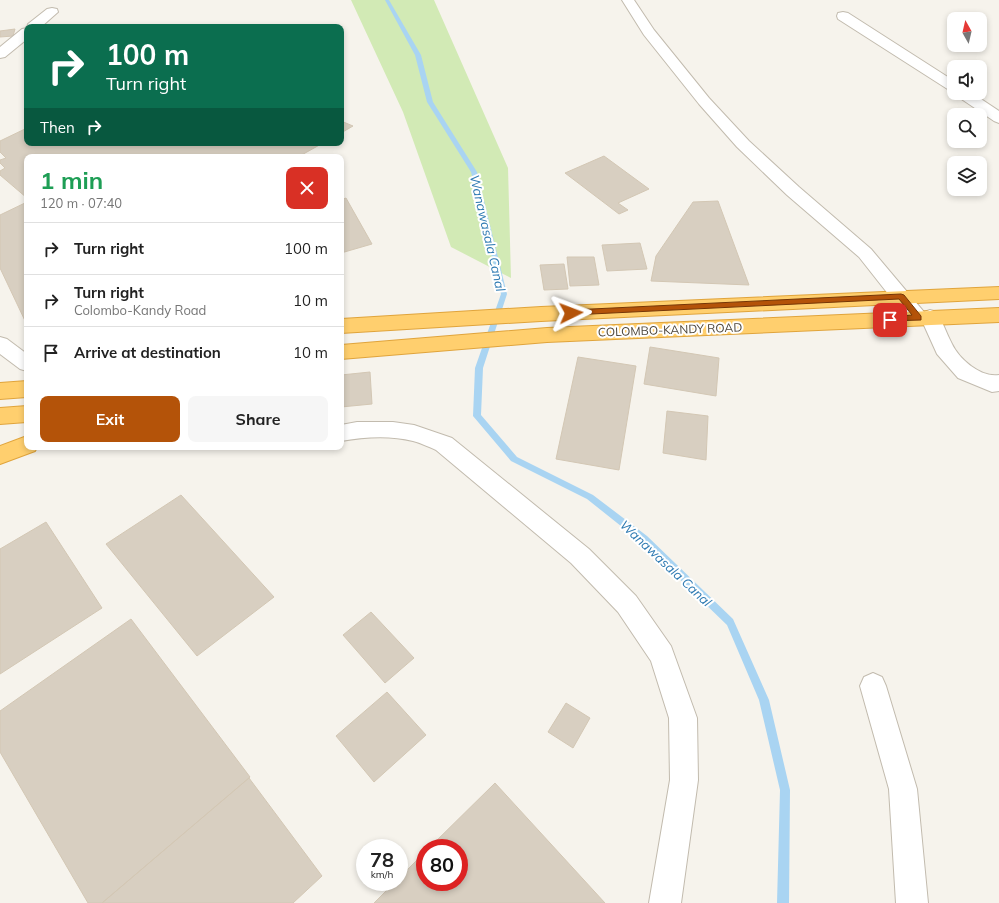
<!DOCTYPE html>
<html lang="en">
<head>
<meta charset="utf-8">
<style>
  :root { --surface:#fff; --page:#f6f6f6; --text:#222; --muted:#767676; --line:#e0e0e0; --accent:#b45309 }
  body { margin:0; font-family:Mulish,sans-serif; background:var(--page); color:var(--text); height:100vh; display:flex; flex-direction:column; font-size:15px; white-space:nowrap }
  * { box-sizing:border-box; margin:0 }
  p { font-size:13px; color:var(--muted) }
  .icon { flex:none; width:22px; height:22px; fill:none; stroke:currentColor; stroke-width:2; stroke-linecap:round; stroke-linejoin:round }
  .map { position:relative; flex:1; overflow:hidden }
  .panel { position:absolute; left:24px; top:154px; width:320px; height:296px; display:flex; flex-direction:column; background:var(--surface); border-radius:8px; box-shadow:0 2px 6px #0003 }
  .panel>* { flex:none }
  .guide { position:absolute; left:24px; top:24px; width:320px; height:122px; border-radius:8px; box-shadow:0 2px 6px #0003; background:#0b6e4f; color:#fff; overflow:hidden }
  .needle { width:26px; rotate:352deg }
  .fabs { position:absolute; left:947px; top:12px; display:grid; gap:8px }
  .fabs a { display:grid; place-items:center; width:40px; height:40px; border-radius:8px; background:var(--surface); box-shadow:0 2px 6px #0003; font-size:20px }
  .speed { position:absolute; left:356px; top:839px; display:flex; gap:8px; font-size:20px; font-weight:700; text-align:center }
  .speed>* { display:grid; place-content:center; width:52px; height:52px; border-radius:50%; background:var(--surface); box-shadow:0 2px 6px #0003; line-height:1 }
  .speed small { font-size:10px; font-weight:400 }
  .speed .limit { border:6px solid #d22; background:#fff; color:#111 }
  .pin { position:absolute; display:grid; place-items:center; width:34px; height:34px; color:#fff; margin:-17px; border-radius:8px; box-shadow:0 2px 6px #0006 }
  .me { position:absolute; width:44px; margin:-22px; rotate:87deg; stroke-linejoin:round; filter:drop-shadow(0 0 3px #0008) }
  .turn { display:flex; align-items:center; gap:14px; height:84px; padding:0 16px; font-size:18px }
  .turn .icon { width:52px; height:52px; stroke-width:2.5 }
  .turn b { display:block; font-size:28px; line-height:34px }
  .then { display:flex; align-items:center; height:38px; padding:0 16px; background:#0003; gap:8px; font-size:15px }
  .round { display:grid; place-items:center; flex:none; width:42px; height:42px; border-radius:8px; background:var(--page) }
  .summary { display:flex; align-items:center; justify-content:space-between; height:68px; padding:0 16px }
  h1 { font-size:24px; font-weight:700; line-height:30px; color:#1e9e55 }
  .primary-button { display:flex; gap:8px; margin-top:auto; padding:8px 16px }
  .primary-button a { flex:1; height:46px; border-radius:8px; background:var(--accent); color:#fff; font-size:16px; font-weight:700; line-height:46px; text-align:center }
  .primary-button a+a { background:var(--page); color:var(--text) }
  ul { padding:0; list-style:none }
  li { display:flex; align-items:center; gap:12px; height:52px; padding:0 16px; border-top:1px solid var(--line) }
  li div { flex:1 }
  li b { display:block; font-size:15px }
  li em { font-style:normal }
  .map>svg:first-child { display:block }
  .green { fill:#d2eab5 }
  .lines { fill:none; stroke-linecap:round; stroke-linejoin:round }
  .stream { fill:#a9d4f2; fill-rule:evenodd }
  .building { fill:#d8cfc1; stroke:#d3c7b4 }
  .minor-casing { stroke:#c2bbae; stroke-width:2 }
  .highway-casing { stroke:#e0a43c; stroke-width:2 }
  .minor { fill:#fff; fill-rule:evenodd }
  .highway { fill:#ffcf6e; fill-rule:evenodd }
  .route { fill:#b45309; stroke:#753606 }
  .labels { text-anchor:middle; stroke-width:4; stroke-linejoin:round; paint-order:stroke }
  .street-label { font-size:12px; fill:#4b4439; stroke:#fff }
  .water-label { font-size:13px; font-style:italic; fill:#2e7ab2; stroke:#fff }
</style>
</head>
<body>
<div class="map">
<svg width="999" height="903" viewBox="0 0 999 903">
  <rect width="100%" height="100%" fill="#f6f3ec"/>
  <path class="green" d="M351,0H434L508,168L511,278L451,247L403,112Z"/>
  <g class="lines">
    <path class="stream" d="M385,0H389L421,55L433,102L477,172L507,294L483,368L481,415L517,457L593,495L647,536L733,619L769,700L790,790L789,903H777L780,790L759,700L727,625L641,542L587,499L511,461L473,416L475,368L501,294L471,172L427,102L415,55Z"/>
  </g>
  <path class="building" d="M15,29L13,36L0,37V31Z
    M341,121L353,126L341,133Z
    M27,128V143H323L298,157H27V198L0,175V171L5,168L0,163V160L6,158L0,152V141Z
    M604,156L649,189L618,203L628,210L619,214L565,173Z
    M346,198L372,244L341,253V200Z
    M718,201L749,285L651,281L656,256L693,202Z
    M27,202V325L0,268V215Z
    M640,243L647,269L607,271L602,245Z
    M567,257H594L599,285L570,286Z
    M564,264L568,289L544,290L540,265Z
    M650,347L719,358L716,396L644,384Z
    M578,357L636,366L619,470L556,459Z
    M370,372L372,404L341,407V375Z
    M667,411L708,416L706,460L663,453Z
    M181,495L274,597L197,656L106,544Z
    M46,522L102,608L0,674V549Z
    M371,612L414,658L385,683L343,635Z
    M131,619L250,777L102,903H88L0,752V711Z
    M387,692L426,735L374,782L336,736Z
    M566,703L590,718L573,748L548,732Z
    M249,778L322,876L293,903H102Z
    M495,783L605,903H374L395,882H399V878L425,852V882H459V848H429Z"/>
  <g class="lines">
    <g class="minor-casing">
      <path id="minor" d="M622,0H634L654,30L709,98L749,141L799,187L871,249L924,312L930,310L937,312C943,322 946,333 952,344C959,359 981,378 999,375V391L992,392L958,378L937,354L923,323L918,325L911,323L859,257L787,195L737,147L699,104L644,35Z
        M52,8L57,9L58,12L41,27L27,28L28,24L47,9Z
        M843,12L848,13L954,81V91L949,90L838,19L837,16L838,13Z
        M27,28V39L5,57L0,58V47L22,29Z
        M955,93H972L999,111V123L994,121L957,96Z
        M0,337L7,339L27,354V371L20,369L0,354Z
        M357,422H393L414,425L452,438L589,549L636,596L671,646L697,718L698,780L681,903H649L670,780L669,718L651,661L618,612L571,563L436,450C429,447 421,443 413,441C390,435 363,437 341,441V425Z
        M873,673L882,677L886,686L917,789L928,903H896L889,789L860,686L864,677Z"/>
    </g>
    <g class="highway-casing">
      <path id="highway" d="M999,287V299L541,321L341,333V319L541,307Z
        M999,308V322L547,342L341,359V345L547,328Z
        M27,381V397L0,399V383Z
        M27,406V422L0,424V408Z
        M27,436V447H37L35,451L0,464V446Z"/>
    </g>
    <use href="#minor" class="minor"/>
    <use href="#highway" class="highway"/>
  </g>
  <path class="route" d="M901,294L904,295L921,316V320L887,321L886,320L890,317L912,315L899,299L571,315L567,313L571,310Z"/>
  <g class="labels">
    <g class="street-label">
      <text transform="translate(670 330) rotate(-2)" y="4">COLOMBO-KANDY ROAD</text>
    </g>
    <g class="water-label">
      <text transform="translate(488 233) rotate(77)" y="5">Wanawasala Canal</text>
      <text transform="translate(666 563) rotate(43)" y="5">Wanawasala Canal</text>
    </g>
  </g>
</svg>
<div class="fabs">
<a><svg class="needle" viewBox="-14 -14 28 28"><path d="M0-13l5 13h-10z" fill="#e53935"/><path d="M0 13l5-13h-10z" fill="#767676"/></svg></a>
<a><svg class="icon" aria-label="sound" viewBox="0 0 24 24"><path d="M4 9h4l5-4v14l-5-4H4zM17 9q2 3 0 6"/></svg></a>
<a><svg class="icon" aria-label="search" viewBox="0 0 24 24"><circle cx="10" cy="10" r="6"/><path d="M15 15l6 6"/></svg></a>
<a><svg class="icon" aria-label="layers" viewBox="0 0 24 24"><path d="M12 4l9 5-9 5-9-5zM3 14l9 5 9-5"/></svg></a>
</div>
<div class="speed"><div>78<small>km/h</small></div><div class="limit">80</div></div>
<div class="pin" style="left:890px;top:320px;background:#d93025"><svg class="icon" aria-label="arrive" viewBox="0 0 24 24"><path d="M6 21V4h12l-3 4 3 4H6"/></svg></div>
<svg class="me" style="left:571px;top:313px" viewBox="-20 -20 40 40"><path d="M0-17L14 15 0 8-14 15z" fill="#b45309" stroke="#fff" stroke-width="4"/></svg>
<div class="guide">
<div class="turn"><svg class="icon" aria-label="right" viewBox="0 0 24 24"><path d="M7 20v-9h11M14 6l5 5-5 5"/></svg><div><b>100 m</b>Turn right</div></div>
<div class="then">Then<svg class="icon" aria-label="right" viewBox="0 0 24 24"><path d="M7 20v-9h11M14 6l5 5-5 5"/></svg></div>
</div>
<section class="panel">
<div class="summary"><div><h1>1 min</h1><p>120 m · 07:40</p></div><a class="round" style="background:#d93025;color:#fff"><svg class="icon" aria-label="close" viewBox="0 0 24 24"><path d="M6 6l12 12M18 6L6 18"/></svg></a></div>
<ul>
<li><svg class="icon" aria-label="right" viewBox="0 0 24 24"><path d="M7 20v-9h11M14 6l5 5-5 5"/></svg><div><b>Turn right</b></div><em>100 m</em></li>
<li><svg class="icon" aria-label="right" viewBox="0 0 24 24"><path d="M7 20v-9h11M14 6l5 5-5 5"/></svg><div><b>Turn right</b><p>Colombo-Kandy Road</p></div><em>10 m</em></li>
<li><svg class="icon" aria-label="arrive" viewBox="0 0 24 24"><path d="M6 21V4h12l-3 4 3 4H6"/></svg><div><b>Arrive at destination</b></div><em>10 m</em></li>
</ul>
<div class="primary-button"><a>Exit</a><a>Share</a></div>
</section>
</div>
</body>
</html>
